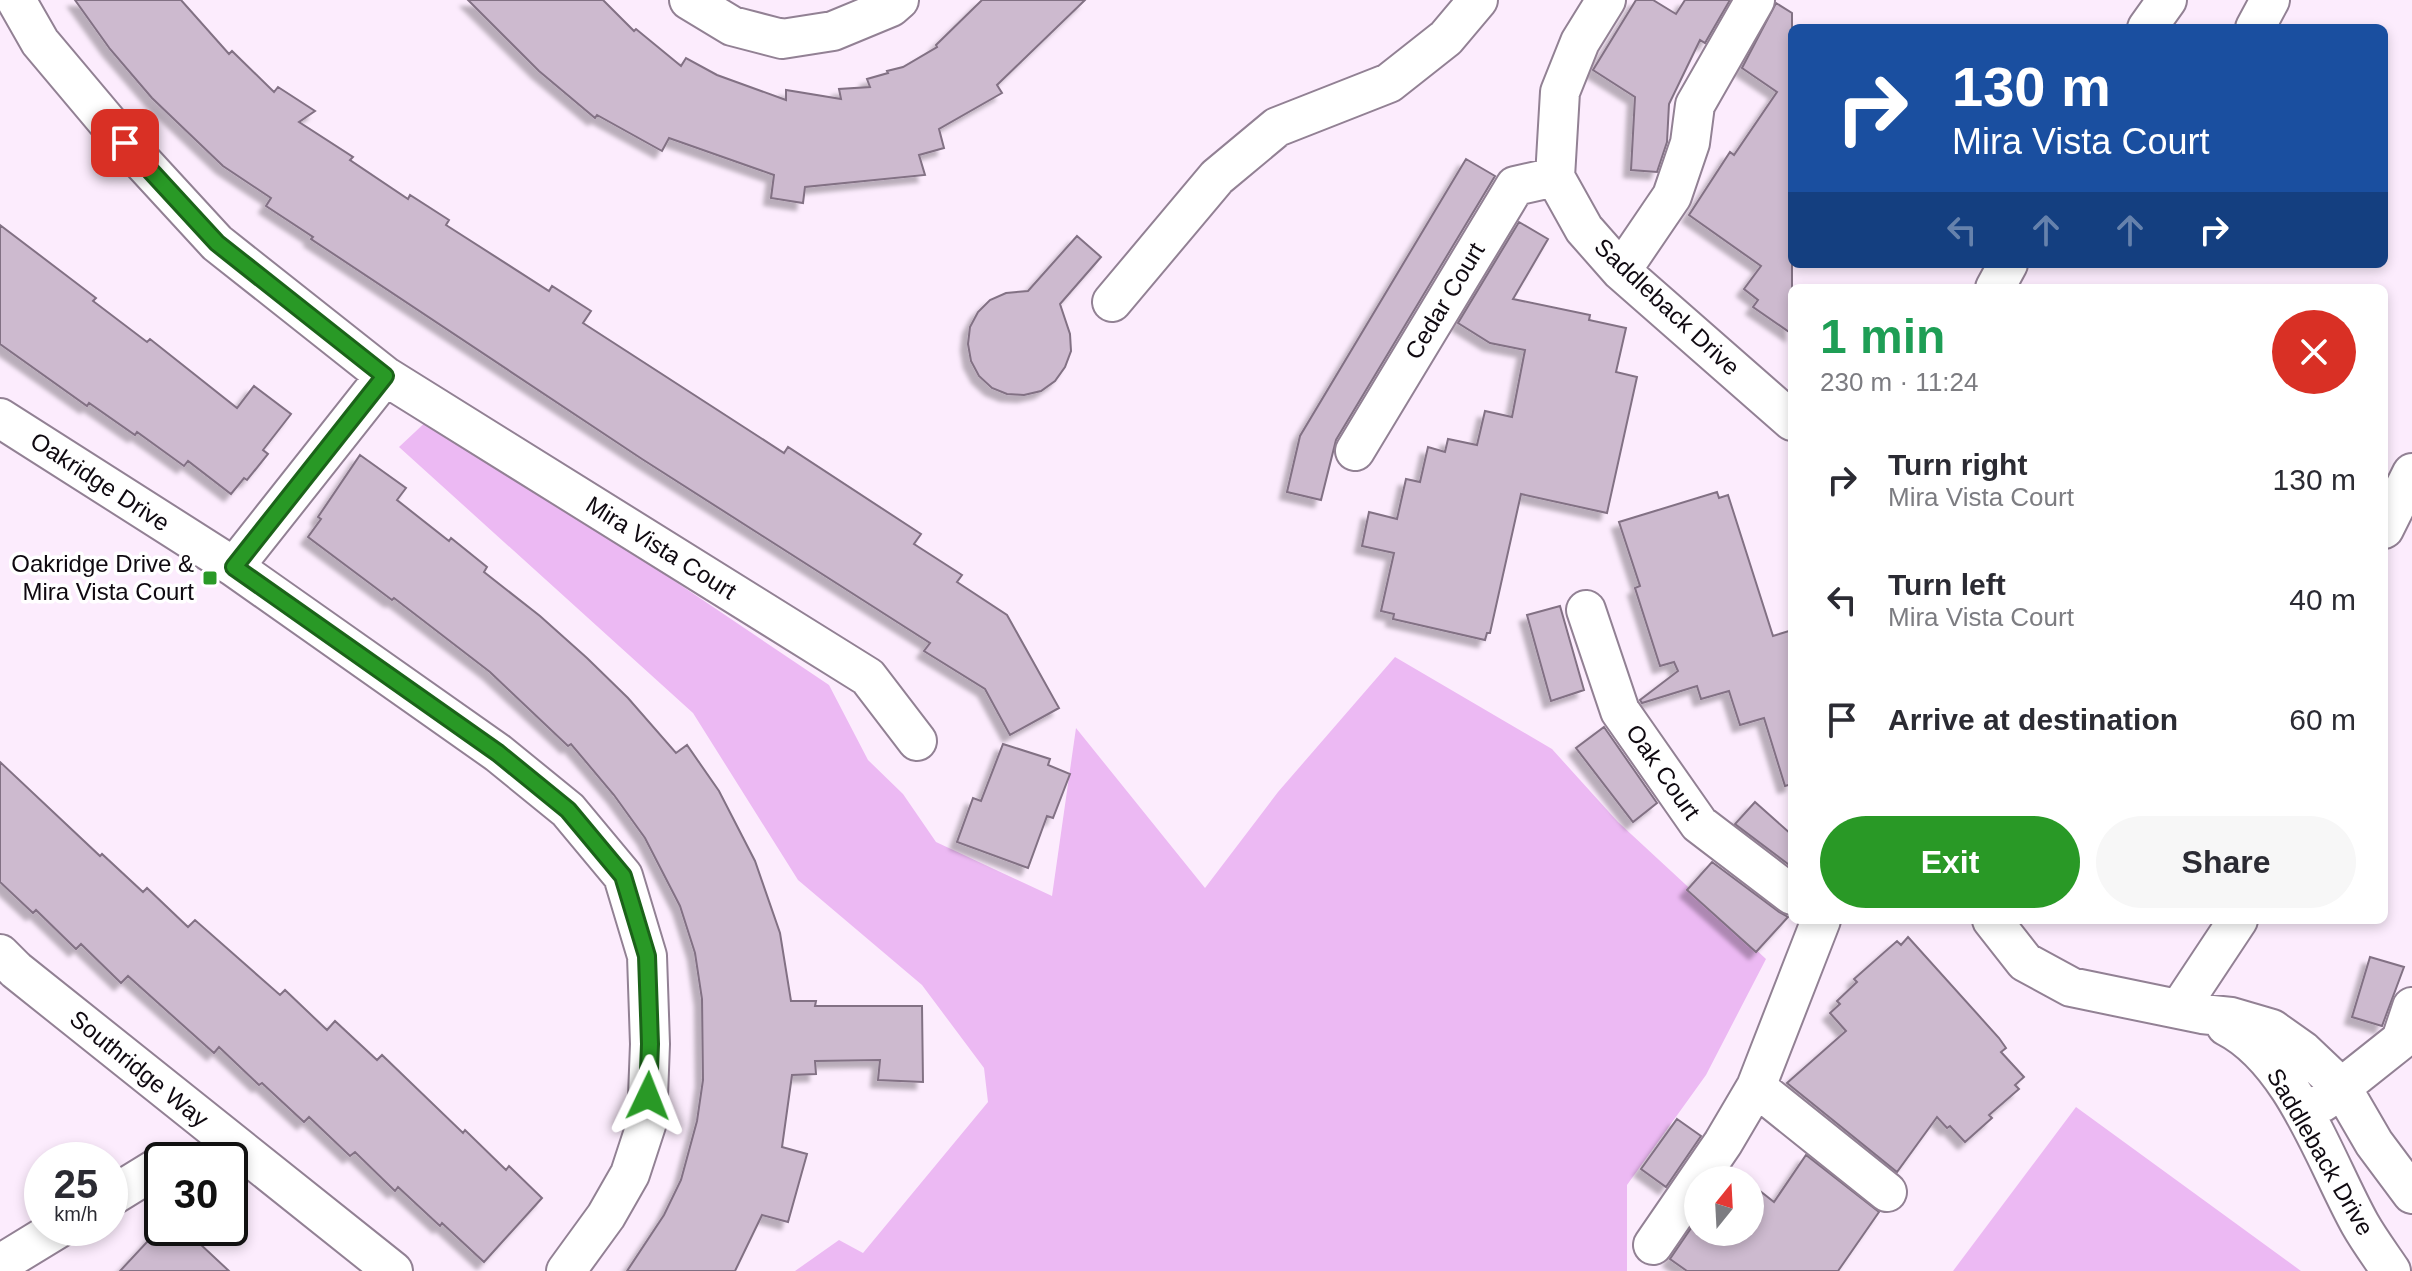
<!DOCTYPE html>
<html lang="en">
<head>
<meta charset="utf-8">
<style>
  :root { --surface:#fff; --page:#f7f7f7; --text:#2b2b33; --muted:#7c7c81; --accent:#299926 }
  body { margin:0; font-family:Arial,sans-serif; background:var(--page); color:var(--text); height:100vh; display:flex; flex-direction:column; font-size:30px; white-space:nowrap }
  * { box-sizing:border-box; margin:0 }
  p { font-size:26px; color:var(--muted) }
  .icon { flex:none; width:44px; height:44px; fill:none; stroke:currentColor; stroke-width:2; stroke-linecap:round; stroke-linejoin:round }
  .map { position:relative; flex:1; overflow:hidden }
  .panel { position:absolute; left:1788px; top:284px; width:600px; height:640px; display:flex; flex-direction:column; background:var(--surface); border-radius:12px; box-shadow:0 4px 12px #0003 }
  .panel>* { flex:none }
  .guide { position:absolute; left:1788px; top:24px; width:600px; height:244px; border-radius:12px; box-shadow:0 4px 12px #0003; background:#1a4fa0; color:#fff; overflow:hidden }
  .needle { width:52px; rotate:18deg }
  .fabs { position:absolute; left:1684px; top:1166px; display:grid; gap:16px }
  .fabs a { display:grid; place-items:center; width:80px; height:80px; border-radius:50%; background:var(--surface); box-shadow:0 4px 12px #0003; font-size:40px }
  .speed { position:absolute; left:24px; top:1142px; display:flex; gap:16px; font-size:40px; font-weight:700; text-align:center }
  .speed>* { display:grid; place-content:center; width:104px; height:104px; border-radius:50%; background:var(--surface); box-shadow:0 4px 12px #0003; line-height:1 }
  .speed small { font-size:20px; font-weight:400 }
  .speed .limit { border:4px solid #111; border-radius:12px; background:#fff; color:#111 }
  .pin { position:absolute; display:grid; place-items:center; width:68px; height:68px; color:#fff; margin:-34px; border-radius:16px; box-shadow:0 4px 12px #0006 }
  .me { position:absolute; width:88px; margin:-44px; rotate:2deg; stroke-linejoin:round; filter:drop-shadow(0 0 6px #0008) }
  .turn { display:flex; align-items:center; gap:28px; height:168px; padding:0 32px; font-size:36px }
  .turn .icon { width:104px; height:104px; stroke-width:2.5 }
  .turn b { display:block; font-size:56px; line-height:68px }
  .lanes { display:flex; align-items:center; height:76px; padding:0 32px; background:#0003; justify-content:center; gap:40px; direction:ltr }
  .lanes .off { opacity:.35 }
  .round { display:grid; place-items:center; flex:none; width:84px; height:84px; border-radius:42px; background:var(--page) }
  .overview { display:flex; align-items:center; justify-content:space-between; height:136px; padding:0 32px }
  h1 { font-size:48px; font-weight:700; line-height:60px; color:#1e9e55 }
  .primary-button { display:flex; gap:16px; margin-top:auto; padding:16px 32px }
  .primary-button a { flex:1; height:92px; border-radius:48px; background:var(--accent); color:#fff; font-size:32px; font-weight:700; line-height:92px; text-align:center }
  .primary-button a+a { background:var(--page); color:var(--text) }
  ul { padding:0; list-style:none }
  li { display:flex; align-items:center; gap:24px; height:120px; padding:0 32px }
  li div { flex:1 }
  li b { display:block; font-size:30px }
  li em { font-style:normal }
  .map>svg:first-child { display:block }
  .green { fill:#ecb9f3 }
  .building { fill:#cdbacf; stroke:#827184; stroke-width:2; filter:url(#shadow) }
  .lines { fill:none; stroke-linecap:round; stroke-linejoin:round }
  .minor-casing { stroke:#928194; stroke-width:42 }
  .minor { stroke:#fff; stroke-width:38 }
  .route-casing { stroke:#1b6319; stroke-width:20 }
  .route { stroke:#299926; stroke-width:14 }
  .poi-dot { fill:#299926; stroke:#fff; stroke-width:3 }
  .labels { text-anchor:middle; stroke-width:7; stroke-linejoin:round; paint-order:stroke }
  .street-label { font-size:24px; fill:#0f0910; stroke:#fff }
  .poi-label { font-size:24px; fill:#0f0910; stroke:#fff; text-anchor:end }
</style>
</head>
<body>
<div class="map">
<svg width="2412" height="1271" viewBox="0 0 2412 1271">
  <defs>
    <filter id="shadow"><feDropShadow dx="-7" dy="7" stdDeviation="2" flood-color="#0004"/></filter>
  </defs>
  <rect width="100%" height="100%" fill="#fcecfd"/>
  <path class="green" d="M431,417L829,685L868,760L903,794L936,842L1052,896L1076,728L1205,888L1278,792L1395,657L1552,749L1618,822L1766,959L1706,1075L1627,1185V1271H795L839,1240L863,1253L988,1102L984,1068L922,985L798,880L693,713L399,447Z
    M2076,1107L2301,1271H1953Z"/>
  <path class="building" d="M75,0H181L229,54L232,51L274,92L278,87L315,111L299,122L353,157L350,160L408,199L410,195L449,220L446,225L549,291L552,286L591,311L583,323L784,453L788,447L921,534L914,544L962,575L957,582L1007,615L1059,708L1010,735L985,689L924,651L930,643L642,459L311,239L313,237L266,206L271,198L223,166L152,98L110,49Z
    M468,0H603L634,31L636,29L681,66L686,58L717,75L786,100V90L841,99L839,89L870,87L867,79L888,73L887,71L903,67L937,47L936,45L982,0H1085L997,85L1002,93L939,129L944,148L919,155L925,175L805,187L803,203L771,198L774,175L669,138L662,151L597,115L595,118L539,71Z
    M1636,0H1653L1676,14L1685,0H1730L1705,43L1700,40L1669,104L1667,142L1657,172L1631,170L1635,97L1593,70Z
    M1776,3L1792,13V334L1753,307L1758,300L1744,289L1761,266L1689,215L1730,152L1734,155L1777,92L1742,68Z
    M1466,159L1495,176L1336,440L1321,500L1287,492L1300,436Z
    M1519,222L1548,239L1513,299L1590,315L1589,320L1626,328L1616,372L1637,377L1607,513L1521,494L1490,633H1487L1485,640L1393,619L1394,614L1381,611L1394,553L1362,546L1369,512L1397,519L1406,479L1420,482L1428,447L1445,452L1448,439L1477,445L1485,411L1512,417L1525,350L1490,343L1458,323Z
    M0,225L96,298L93,301L147,342L150,339L237,408L254,386L291,414L263,450L268,454L247,480L244,478L231,494L188,461L184,466L137,432L135,435L89,403L87,406L0,344Z
    M1077,236L1101,257L1060,304L1070,334L1071,351L1065,367L1055,381L1041,391L1024,395L1007,394L992,388L979,376L971,361L968,344L970,327L978,312L990,300L1006,293L1028,291Z
    M360,455L406,488L397,500L449,541L451,538L487,567L484,572L540,616L587,658L628,698L676,753L687,745L719,791L755,861L780,933L791,1001H816L815,1006H922L923,1082L878,1080L880,1060L815,1061L816,1074L792,1075L782,1147L807,1154L788,1222L762,1215L735,1271H627L664,1215L681,1180L697,1121L703,1080L702,999L695,953L680,906L645,838L614,795L571,744L568,746L490,672L394,598L392,600L308,537L321,519L318,517Z
    M1717,492L1719,498L1728,495L1773,636L1792,630V784L1785,786L1764,718L1740,725L1729,691L1701,699L1697,686L1642,703L1640,700L1678,671L1674,662L1660,666L1635,588L1640,586L1619,522Z
    M1560,606L1584,690L1551,701L1527,615Z
    M1604,727L1657,803L1633,822L1576,748Z
    M1003,744L1050,759L1048,765L1070,774L1053,818L1047,816L1028,868L957,842L973,798L981,801Z
    M0,762L100,856L102,854L143,892L147,888L188,927L195,920L280,995L285,990L327,1030L335,1021L377,1060L382,1055L463,1133L465,1130L506,1170L509,1166L542,1198L484,1262L442,1223L440,1226L398,1187L395,1191L355,1152L350,1156L309,1117L304,1122L262,1083L259,1085L219,1047L214,1053L128,976L121,983L81,944L76,949L36,910L33,913L0,882Z
    M1755,802L1792,835V867L1735,824Z
    M1712,862L1779,912L1788,917L1756,952L1687,890Z
    M1908,937L1999,1038L2006,1048L2001,1052L2024,1077L2015,1085L2019,1089L1989,1115L1992,1118L1965,1142L1950,1126L1947,1128L1937,1117L1897,1172L1787,1083L1846,1031L1830,1013L1840,1004L1837,1001L1857,982L1854,979L1897,941L1901,945Z
    M2370,957L2404,967L2382,1026L2352,1017Z
    M1677,1119L1701,1136L1666,1187L1641,1169Z
    M1806,1155L1879,1212L1838,1271H1687L1670,1259L1698,1218V1232H1750V1183L1774,1202Z
    M160,1228H183L229,1271H120Z"/>
  <g class="lines">
    <g class="minor-casing">
      <path id="minor" d="M16,0L40,42L125,143L217,243L385,376L868,677L917,741
        M689,0L732,26L782,39L833,31L891,7L899,0
        M1606,0L1580,42L1560,92L1555,177L1584,229L1621,271L1792,421
        M2147,28L2167,0
        M2255,28L2270,0
        M1621,271L1672,196L1690,143L1695,105L1755,0
        M1995,288L2008,264
        M1112,302L1217,177L1277,127L1389,83L1446,38L1478,0
        M0,418L234,567L498,753L568,810L623,876L647,956L650,1044L647,1122L630,1174L606,1216L566,1271
        M1355,451L1515,186L1555,177
        M2384,529L2412,473
        M234,567L385,376
        M1586,610L1620,711L1699,824L1792,895
        M1992,920L2025,962L2071,987L2202,1014L2231,1017L2272,1029L2303,1051L2342,1088L2374,1143L2412,1194
        M0,954L16,970L393,1271
        M2179,1009L2238,920
        M2226,1026C2293,1060 2326,1163 2360,1224C2369,1240 2381,1256 2391,1271
        M1756,1087L1887,1192
        M2323,1102L2401,1040L2412,1007
        M110,1197L162,1165
        M1653,1245L1723,1143L1756,1087L1821,920
        M0,1264L59,1228"/>
    </g>
    <use href="#minor" class="minor"/>
  </g>
  <g class="lines">
    <g class="route-casing">
      <path id="route" d="M125,143L217,243L385,376L234,567L498,753L568,810L623,876L647,956L650,1044L648,1096"/>
    </g>
    <use href="#route" class="route"/>
  </g>
  <rect class="poi-dot" x="202" y="570" width="16" height="16" rx="4"/>
  <g class="labels">
    <g class="street-label">
      <text transform="translate(1445 301) rotate(-59)" y="8">Cedar Court</text>
      <text transform="translate(1667 307) rotate(43)" y="8">Saddleback Drive</text>
      <text transform="translate(100 482) rotate(33)" y="8">Oakridge Drive</text>
      <text transform="translate(661 548) rotate(32)" y="8">Mira Vista Court</text>
      <text transform="translate(1663 772) rotate(55)" y="8">Oak Court</text>
      <text transform="translate(139 1069) rotate(39)" y="8">Southridge Way</text>
      <text transform="translate(2320 1152) rotate(60)" y="8">Saddleback Drive</text>
    </g>
    <g class="poi-label">
      <text x="194" y="572">Oakridge Drive &amp;<tspan x="194" dy="28">Mira Vista Court</tspan></text>
    </g>
  </g>
</svg>
<div class="fabs">
<a><svg class="needle" viewBox="-14 -14 28 28"><path d="M0-13l5 13h-10z" fill="#e53935"/><path d="M0 13l5-13h-10z" fill="#7c7c81"/></svg></a>
</div>
<div class="speed"><div>25<small>km/h</small></div><div class="limit">30</div></div>
<div class="pin" style="left:125px;top:143px;background:#d93025"><svg class="icon" aria-label="arrive" viewBox="0 0 24 24"><path d="M6 21V4h12l-3 4 3 4H6"/></svg></div>
<svg class="me" style="left:648px;top:1096px" viewBox="-20 -20 40 40"><path d="M0-17L14 15 0 8-14 15z" fill="#299926" stroke="#fff" stroke-width="4"/></svg>
<div class="guide">
<div class="turn"><svg class="icon" aria-label="right" viewBox="0 0 24 24"><path d="M7 20v-9h11M14 6l5 5-5 5"/></svg><div><b>130 m</b>Mira Vista Court</div></div>
<div class="lanes"><svg class="icon off" aria-label="left" viewBox="0 0 24 24"><path d="M17 20v-9H6M10 6l-5 5 5 5"/></svg><svg class="icon off" aria-label="ahead" viewBox="0 0 24 24"><path d="M12 20V5M6 11l6-6 6 6"/></svg><svg class="icon off" aria-label="ahead" viewBox="0 0 24 24"><path d="M12 20V5M6 11l6-6 6 6"/></svg><svg class="icon" aria-label="right" viewBox="0 0 24 24"><path d="M7 20v-9h11M14 6l5 5-5 5"/></svg></div>
</div>
<section class="panel">
<div class="overview"><div><h1>1 min</h1><p>230 m · 11:24</p></div><a class="round" style="background:#d93025;color:#fff"><svg class="icon" aria-label="close" viewBox="0 0 24 24"><path d="M6 6l12 12M18 6L6 18"/></svg></a></div>
<ul>
<li><svg class="icon" aria-label="right" viewBox="0 0 24 24"><path d="M7 20v-9h11M14 6l5 5-5 5"/></svg><div><b>Turn right</b><p>Mira Vista Court</p></div><em>130 m</em></li>
<li><svg class="icon" aria-label="left" viewBox="0 0 24 24"><path d="M17 20v-9H6M10 6l-5 5 5 5"/></svg><div><b>Turn left</b><p>Mira Vista Court</p></div><em>40 m</em></li>
<li><svg class="icon" aria-label="arrive" viewBox="0 0 24 24"><path d="M6 21V4h12l-3 4 3 4H6"/></svg><div><b>Arrive at destination</b></div><em>60 m</em></li>
</ul>
<div class="primary-button"><a>Exit</a><a>Share</a></div>
</section>
</div>
</body>
</html>
